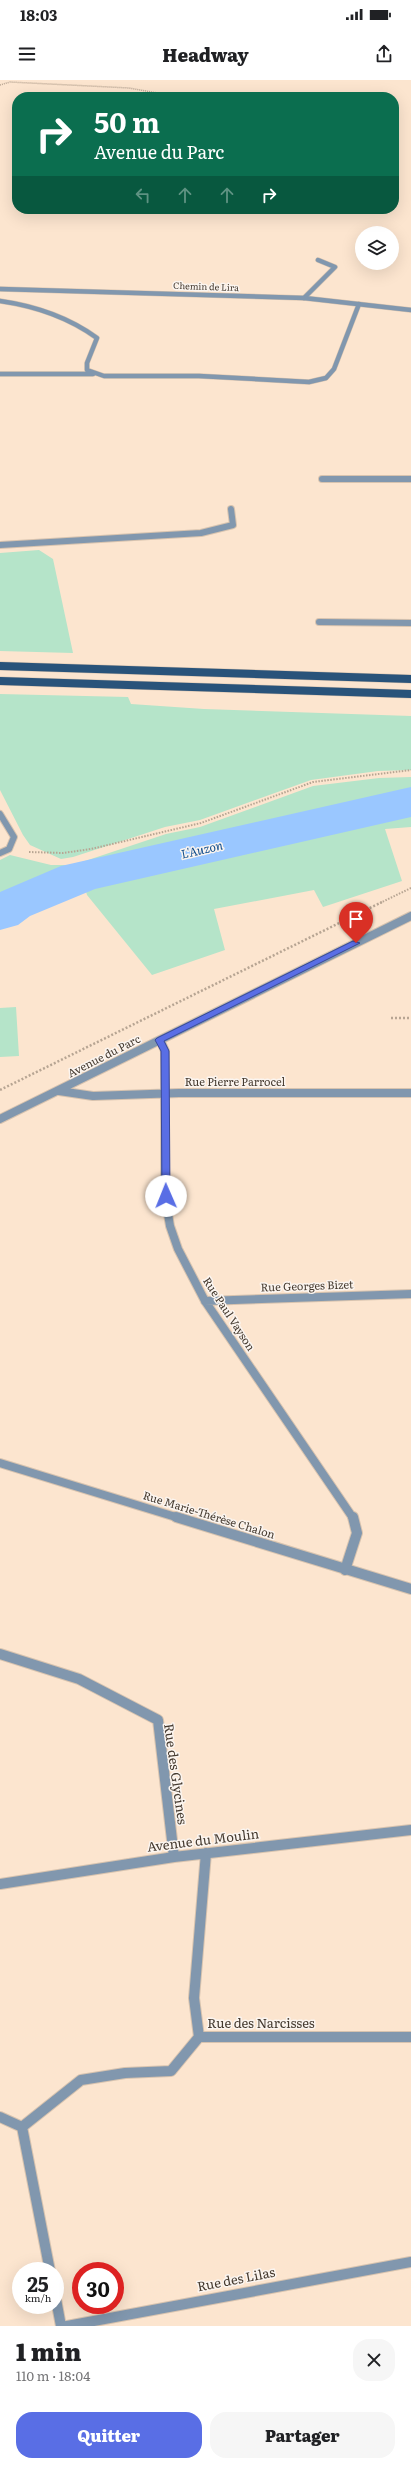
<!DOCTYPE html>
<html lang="fr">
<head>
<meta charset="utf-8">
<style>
  :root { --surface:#fff; --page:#f6f6f6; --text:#202124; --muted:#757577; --accent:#596ee5 }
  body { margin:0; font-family:Literata,serif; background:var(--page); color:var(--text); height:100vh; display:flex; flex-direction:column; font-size:15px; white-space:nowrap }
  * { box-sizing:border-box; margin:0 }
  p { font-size:13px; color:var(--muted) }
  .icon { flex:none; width:22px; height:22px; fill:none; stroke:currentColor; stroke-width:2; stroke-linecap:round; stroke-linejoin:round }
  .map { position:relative; height:2246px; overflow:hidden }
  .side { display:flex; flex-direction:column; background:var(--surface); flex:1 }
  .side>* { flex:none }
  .banner { position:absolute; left:12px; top:12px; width:387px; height:122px; border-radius:16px; box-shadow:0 4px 16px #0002; background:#0b6e4f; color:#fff; overflow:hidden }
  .fabs { position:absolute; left:355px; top:146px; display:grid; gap:8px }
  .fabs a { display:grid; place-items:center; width:44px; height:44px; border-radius:50%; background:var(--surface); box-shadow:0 4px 16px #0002; font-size:20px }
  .speed { position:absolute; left:12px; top:2182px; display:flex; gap:8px; font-size:20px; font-weight:700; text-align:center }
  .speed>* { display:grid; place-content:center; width:52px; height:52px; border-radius:50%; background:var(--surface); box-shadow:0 4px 16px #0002; line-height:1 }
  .speed small { font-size:10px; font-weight:400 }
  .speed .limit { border:6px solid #d22; background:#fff; color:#111 }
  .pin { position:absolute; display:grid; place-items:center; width:34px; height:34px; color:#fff; margin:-41px -17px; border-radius:50% 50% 50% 0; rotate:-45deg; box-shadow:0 0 4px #0007 }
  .pin .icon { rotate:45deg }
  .me { position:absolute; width:44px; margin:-22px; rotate:359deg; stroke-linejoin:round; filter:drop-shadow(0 0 3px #0008) }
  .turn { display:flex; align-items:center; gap:14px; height:84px; padding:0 16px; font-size:18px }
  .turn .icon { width:52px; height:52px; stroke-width:2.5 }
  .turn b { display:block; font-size:28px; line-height:34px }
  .lanes { display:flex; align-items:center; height:38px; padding:0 16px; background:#0003; justify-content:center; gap:20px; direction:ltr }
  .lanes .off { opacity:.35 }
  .round { display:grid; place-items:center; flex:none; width:42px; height:42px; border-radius:16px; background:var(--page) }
  .head { display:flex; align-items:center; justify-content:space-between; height:68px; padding:0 16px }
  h1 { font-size:24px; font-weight:800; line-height:30px }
  .cta { display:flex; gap:8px; margin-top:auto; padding:8px 16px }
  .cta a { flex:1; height:46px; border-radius:16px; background:var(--accent); color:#fff; font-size:16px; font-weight:800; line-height:46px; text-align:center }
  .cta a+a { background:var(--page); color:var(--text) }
  .status { display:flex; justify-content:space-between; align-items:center; height:28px; padding:0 20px; background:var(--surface); direction:ltr }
  .status svg { height:11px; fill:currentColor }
  header { display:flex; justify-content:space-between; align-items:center; height:52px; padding:0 16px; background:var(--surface); font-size:18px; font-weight:800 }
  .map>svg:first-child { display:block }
  .green { fill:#b5e4c9 }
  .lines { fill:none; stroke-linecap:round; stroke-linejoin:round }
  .river { fill:#9ac7ff; fill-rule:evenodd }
  .lane-far1-casing { stroke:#d7c3af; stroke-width:5.5 }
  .lane-casing { stroke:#d7c3af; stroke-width:8 }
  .street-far2-casing { stroke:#d7c3af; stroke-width:5.5 }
  .street-far1-casing { stroke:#d7c3af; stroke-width:10 }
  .street-casing { stroke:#d7c3af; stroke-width:12 }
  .primary-casing { stroke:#d7c3af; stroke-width:9 }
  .path-far2 { stroke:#b7a593; stroke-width:1.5; stroke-dasharray:1 1; stroke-linecap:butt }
  .path-far1 { stroke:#b7a593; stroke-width:2; stroke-dasharray:1.5 1.5; stroke-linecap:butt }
  .path { stroke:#b7a593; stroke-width:2.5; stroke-dasharray:2 2; stroke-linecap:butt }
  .lane-far1 { stroke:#8197ae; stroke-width:4.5 }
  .lane { stroke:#8197ae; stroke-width:6 }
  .street-far2 { stroke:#8197ae; stroke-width:4.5 }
  .street-far1 { stroke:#8197ae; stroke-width:8 }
  .street { stroke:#8197ae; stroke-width:10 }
  .primary { stroke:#29537a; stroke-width:8 }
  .route { fill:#596ee5; stroke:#3a4895 }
  .labels { text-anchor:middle; stroke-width:3; stroke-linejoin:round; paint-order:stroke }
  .far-street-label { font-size:9px; fill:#453a2f; stroke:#fbf5f0 }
  .street-label { font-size:11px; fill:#453a2f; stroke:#fbf5f0 }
  .water-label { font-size:12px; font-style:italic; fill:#0c4a8b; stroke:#fbf5f0 }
  .near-street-label { font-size:13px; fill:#453a2f; stroke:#fbf5f0 }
</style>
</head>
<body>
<div class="status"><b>18:03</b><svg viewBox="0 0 49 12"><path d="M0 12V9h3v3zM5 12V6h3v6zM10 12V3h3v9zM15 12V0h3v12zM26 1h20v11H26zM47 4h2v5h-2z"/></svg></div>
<header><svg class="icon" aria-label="menu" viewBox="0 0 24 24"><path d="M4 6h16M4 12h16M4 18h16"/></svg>Headway<svg class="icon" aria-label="share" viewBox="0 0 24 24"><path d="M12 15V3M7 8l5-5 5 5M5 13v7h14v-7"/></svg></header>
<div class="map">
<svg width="411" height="2246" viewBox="0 0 411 2246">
  <rect width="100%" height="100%" fill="#fce5cf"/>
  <path class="green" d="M39,470L53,479L73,573L0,571V473Z
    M0,614L128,617L131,624L204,629L411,636V690L378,691L311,700L200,740L165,747L73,777L61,779L30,765L23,755L0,710Z
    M411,697V747L385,749L402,801L323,827L314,810L214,829L225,870L152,895L87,815L81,793L8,819L0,826V780L10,775L51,785H73L166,754L200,747L313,706L379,698Z
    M16,927L19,976L0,977V928Z"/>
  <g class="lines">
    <path class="river" d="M411,707V737L95,809L30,836L18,845L0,850V812L61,786Z"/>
    <g class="lane-far1-casing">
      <path id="lane-far1" d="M304,218L335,187L318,180
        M0,221C35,226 68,237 97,258L87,283V290L104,296H199L309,302L326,298L334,289L359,224
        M0,294H93"/>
    </g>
    <g class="lane-casing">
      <path id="lane" d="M322,399H411
        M0,465L201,453L233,445L231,429
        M319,542L411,543
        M0,734L14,757L9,769L0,773"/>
    </g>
    <g class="street-far2-casing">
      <path id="street-far2" d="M0,209L304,218L411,230"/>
    </g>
    <g class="street-far1-casing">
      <path id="street-far1" d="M160,960L165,971V1116L170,1146L178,1169L205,1221L353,1438
        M59,1011L93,1016L179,1013H411
        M0,1039L411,836
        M205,1221L411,1214
        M0,1383L179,1438"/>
    </g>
    <g class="street-casing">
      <path id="street" d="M176,1437L411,1509
        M345,1490L357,1453L353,1437
        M0,1574L79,1599L158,1640L174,1777
        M0,1804L174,1777L411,1750
        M199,1957L194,1918L206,1773
        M0,2037L22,2047L50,2191
        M22,2047L81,2000L125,1993L171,1991L199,1957H411
        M55,2214L61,2246
        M67,2246L411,2182"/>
    </g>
    <g class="primary-casing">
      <path id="primary" d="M0,586L411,599
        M0,601L411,614"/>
    </g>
    <path class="path-far2" d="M0,5L10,2L129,8L180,17"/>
    <path class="path-far1" d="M29,772L63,773L91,769L201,743L313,702L411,690
      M380,823L411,808"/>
    <path class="path" d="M391,938H411
      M0,1010L382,822"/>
    <use href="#lane-far1" class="lane-far1"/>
    <use href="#lane" class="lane"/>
    <use href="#street-far2" class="street-far2"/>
    <use href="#street-far1" class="street-far1"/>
    <use href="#street" class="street"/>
    <use href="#primary" class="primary"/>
  </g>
  <path class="route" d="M353,861L360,863L164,961L169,971L170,1116L166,1119L162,1118L161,971L155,960L157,958Z"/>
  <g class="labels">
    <g class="far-street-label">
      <text transform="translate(206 207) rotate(2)" y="3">Chemin de Lira</text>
    </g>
    <g class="street-label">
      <text transform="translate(104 976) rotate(-27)" y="4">Avenue du Parc</text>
      <text x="235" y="1006">Rue Pierre Parrocel</text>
      <text transform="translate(307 1206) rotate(-2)" y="4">Rue Georges Bizet</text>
      <text transform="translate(229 1234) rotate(57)" y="4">Rue Paul Vayson</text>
      <text transform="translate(209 1435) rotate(17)" y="4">Rue Marie-Thérèse Chalon</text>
    </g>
    <g class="water-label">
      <text transform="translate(202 770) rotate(-13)" y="4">L'Auzon</text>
    </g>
    <g class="near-street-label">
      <text transform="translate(176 1694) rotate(82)" y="5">Rue des Glycines</text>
      <text transform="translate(203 1760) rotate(-7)" y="5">Avenue du Moulin</text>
      <text x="261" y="1948">Rue des Narcisses</text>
      <text transform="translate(236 2199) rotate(-11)" y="5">Rue des Lilas</text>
    </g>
  </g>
</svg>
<div class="fabs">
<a><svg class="icon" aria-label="layers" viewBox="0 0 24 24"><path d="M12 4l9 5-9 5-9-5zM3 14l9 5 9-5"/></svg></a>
</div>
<div class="speed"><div>25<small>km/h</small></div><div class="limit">30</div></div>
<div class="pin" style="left:356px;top:863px;background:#d93025"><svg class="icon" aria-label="arrive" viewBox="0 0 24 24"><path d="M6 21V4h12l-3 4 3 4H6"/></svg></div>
<svg class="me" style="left:166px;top:1116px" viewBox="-20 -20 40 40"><circle r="19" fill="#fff"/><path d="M0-13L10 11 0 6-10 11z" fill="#596ee5"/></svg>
<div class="banner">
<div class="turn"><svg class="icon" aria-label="right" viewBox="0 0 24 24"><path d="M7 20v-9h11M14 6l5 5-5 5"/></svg><div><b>50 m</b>Avenue du Parc</div></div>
<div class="lanes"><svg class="icon off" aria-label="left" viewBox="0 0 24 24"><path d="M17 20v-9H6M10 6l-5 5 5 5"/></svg><svg class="icon off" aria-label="ahead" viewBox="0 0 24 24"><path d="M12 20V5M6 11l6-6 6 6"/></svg><svg class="icon off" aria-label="ahead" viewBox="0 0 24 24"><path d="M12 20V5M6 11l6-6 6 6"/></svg><svg class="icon" aria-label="right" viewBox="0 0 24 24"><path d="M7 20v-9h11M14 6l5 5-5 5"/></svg></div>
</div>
</div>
<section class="side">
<div class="head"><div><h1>1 min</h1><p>110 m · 18:04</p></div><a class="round"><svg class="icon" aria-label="close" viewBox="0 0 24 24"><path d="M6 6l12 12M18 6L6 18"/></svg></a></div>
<div class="cta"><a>Quitter</a><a>Partager</a></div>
</section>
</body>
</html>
